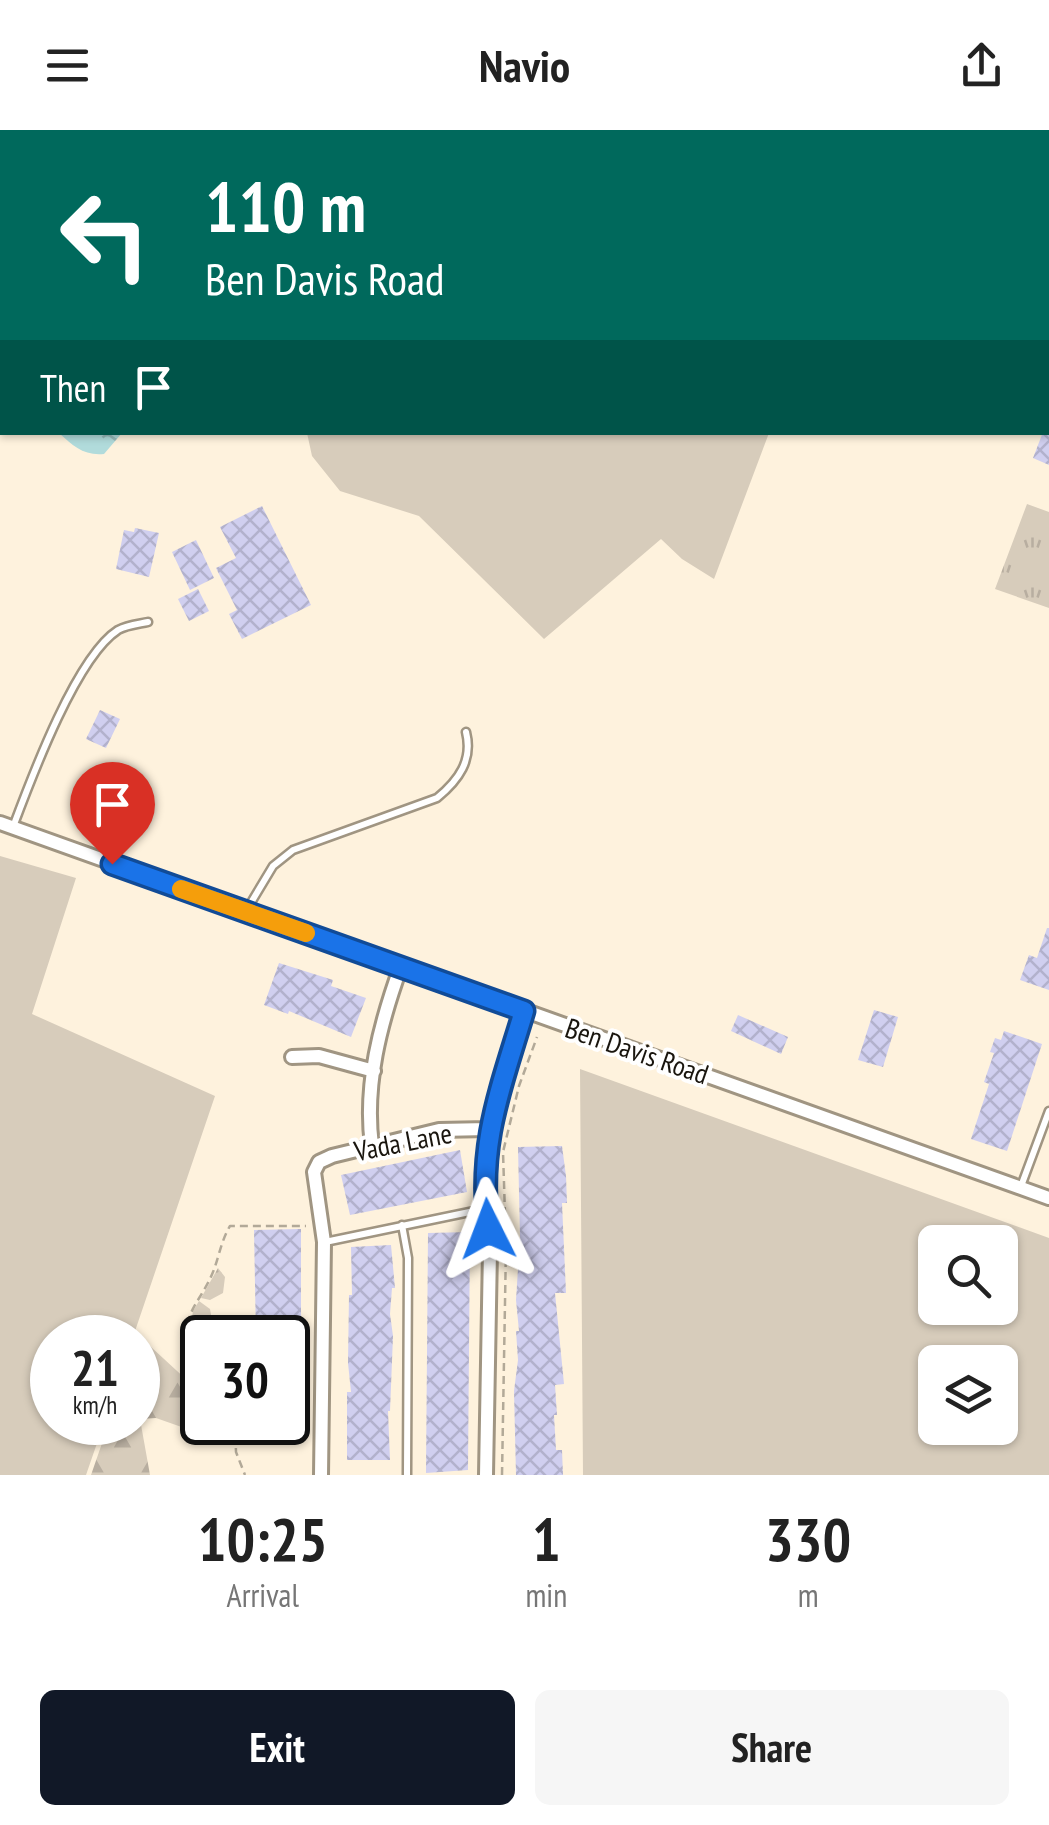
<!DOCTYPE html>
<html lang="en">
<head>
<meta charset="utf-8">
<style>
  :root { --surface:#fff; --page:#f6f6f6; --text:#222; --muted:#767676; --accent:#111827 }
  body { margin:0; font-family:"PT Sans Narrow",sans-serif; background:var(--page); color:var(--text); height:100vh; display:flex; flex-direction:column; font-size:38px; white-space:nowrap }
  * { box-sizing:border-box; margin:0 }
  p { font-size:32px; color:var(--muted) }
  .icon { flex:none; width:55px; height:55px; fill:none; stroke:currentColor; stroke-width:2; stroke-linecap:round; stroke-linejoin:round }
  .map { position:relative; height:1345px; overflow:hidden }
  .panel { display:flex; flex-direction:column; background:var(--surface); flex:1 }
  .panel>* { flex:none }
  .top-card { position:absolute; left:0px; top:0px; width:1050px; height:305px; box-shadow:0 2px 8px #0004; background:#00695c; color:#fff; overflow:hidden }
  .fabs { position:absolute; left:918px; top:1095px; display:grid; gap:20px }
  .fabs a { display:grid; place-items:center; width:100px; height:100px; border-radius:15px; background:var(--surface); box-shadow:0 2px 8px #0004; font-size:50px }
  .speed { position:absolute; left:30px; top:1185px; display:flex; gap:20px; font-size:50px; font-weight:700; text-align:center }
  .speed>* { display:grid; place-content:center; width:130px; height:130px; border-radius:50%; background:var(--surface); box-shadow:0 2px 8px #0004; line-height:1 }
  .speed small { font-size:25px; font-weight:400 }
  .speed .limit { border:5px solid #111; border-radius:15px; background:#fff; color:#111 }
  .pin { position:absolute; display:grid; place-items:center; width:85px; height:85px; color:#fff; margin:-102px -42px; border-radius:50% 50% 50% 0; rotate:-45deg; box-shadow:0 0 10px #0007 }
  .pin .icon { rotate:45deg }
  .me { position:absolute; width:110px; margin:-55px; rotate:357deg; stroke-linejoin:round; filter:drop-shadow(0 0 8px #0008) }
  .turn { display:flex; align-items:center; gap:35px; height:210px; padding:0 40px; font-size:45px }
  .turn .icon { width:130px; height:130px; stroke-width:2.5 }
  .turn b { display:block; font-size:70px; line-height:85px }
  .then { display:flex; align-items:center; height:95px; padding:0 40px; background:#0003; gap:20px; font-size:38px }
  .eta { display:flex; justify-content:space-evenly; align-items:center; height:170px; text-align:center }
  .eta b { font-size:60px; font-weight:700; line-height:70px }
  .primary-button { display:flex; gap:20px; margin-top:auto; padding:20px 40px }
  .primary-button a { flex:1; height:115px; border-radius:15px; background:var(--accent); color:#fff; font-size:40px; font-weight:700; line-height:115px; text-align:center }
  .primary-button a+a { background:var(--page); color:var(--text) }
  header { display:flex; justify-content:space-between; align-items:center; height:130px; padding:0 40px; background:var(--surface); font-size:45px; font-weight:700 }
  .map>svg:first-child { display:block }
  .grass { fill:#d7ccbb; fill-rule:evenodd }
  .forest { fill:url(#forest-firs) }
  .park { fill:url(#park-tufts) }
  .water { fill:url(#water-ripples) }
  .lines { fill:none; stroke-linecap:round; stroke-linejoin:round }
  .stream { stroke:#b1dbdb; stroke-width:4 }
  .building { fill:url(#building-cross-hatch) }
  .service-casing { stroke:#a09582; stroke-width:11 }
  .minor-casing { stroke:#a09582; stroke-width:18 }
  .primary-casing { stroke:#36787b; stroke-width:25 }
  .path { stroke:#b2a998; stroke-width:2.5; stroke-dasharray:8 5; stroke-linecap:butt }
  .service { stroke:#fff; stroke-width:6 }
  .minor { stroke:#fff; stroke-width:12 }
  .primary { stroke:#8fced3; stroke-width:20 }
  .route-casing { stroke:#114b97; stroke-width:25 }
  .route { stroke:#1a73e8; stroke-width:18 }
  .slow { stroke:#f59e0b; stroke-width:18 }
  .labels { text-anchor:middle; stroke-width:8; stroke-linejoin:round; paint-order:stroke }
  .street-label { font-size:28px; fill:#19150e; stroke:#fff }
</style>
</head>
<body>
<header><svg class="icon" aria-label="menu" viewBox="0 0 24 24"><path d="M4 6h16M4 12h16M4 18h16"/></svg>Navio<svg class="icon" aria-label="share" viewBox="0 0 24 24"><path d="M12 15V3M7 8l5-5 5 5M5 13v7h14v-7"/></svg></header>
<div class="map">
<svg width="1049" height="1345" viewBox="0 0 1049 1345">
  <defs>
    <pattern id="forest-firs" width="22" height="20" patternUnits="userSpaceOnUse" patternTransform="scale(2.5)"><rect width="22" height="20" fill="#d7ccbb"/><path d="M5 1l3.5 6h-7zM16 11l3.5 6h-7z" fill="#b8aea0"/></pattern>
    <pattern id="park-tufts" width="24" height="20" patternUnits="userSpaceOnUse" patternTransform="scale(2.5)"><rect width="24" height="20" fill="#d7ccbb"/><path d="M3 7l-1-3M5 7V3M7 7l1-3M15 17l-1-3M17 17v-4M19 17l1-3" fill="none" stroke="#b8aea0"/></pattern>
    <pattern id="water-ripples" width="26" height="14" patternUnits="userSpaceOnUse" patternTransform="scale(2.5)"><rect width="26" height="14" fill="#b1dbdb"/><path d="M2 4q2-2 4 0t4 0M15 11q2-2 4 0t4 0" fill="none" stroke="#98bbbb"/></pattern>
    <pattern id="building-cross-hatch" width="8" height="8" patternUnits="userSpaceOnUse" patternTransform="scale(2.5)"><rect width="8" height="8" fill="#d0cfef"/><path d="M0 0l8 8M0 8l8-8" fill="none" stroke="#b2b1cc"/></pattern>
  </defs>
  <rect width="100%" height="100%" fill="#fef2dd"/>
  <path class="grass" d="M307,303V302L769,303L714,449L682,429L661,409L544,509L419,386L340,361L312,326Z
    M0,726L76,748L32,884L215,966L133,1207L52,1208V1292L104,1293L86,1345H0Z
    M580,939L1049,1108V1345H583ZM935,1112H1000V1178H935ZM935,1232H1000V1298H935Z"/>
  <path class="forest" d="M0,0H175L2,2L0,248Z
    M138,1205L202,1264V1292L216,1293L207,1306L156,1288L140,1289L150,1345H91L109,1293L138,1292Z"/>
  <path class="park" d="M1027,374L1049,382V478L995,459Z
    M218,1138L225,1147L223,1163L210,1170L201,1168Z
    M199,1171L210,1179L212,1190L203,1202L190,1201L193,1181Z"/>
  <path class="water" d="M59,303H122L104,324C84,326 73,316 59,303Z"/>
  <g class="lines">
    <path class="stream" d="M0,218L2,217"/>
  </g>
  <path class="building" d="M1048,289H1049V335L1033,328L1043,302H1048Z
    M262,376L311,475L242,509L229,484L237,480L216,438L236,428L220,397Z
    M135,398L159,403L149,447L116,439L124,400L134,402Z
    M196,410L214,448L190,460L172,422Z
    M198,459L209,481L189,491L178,469Z
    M100,580L120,589L106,618L86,609Z
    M1047,798H1049V860L1020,850L1029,825L1037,828Z
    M279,833L333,850L331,856L366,868L351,907L289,881L288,884L264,875Z
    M874,880L898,887L883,937L858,930Z
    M738,885L788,907L781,924L731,901Z
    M1004,901L1042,914L1007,1021L971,1009L989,954L984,952L994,923L990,922L995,908L1001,910Z
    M562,1016L566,1046L567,1073H562L566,1163H555L564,1254L555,1255L557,1285H554L556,1320H562L563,1345H516L514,1261L518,1230L516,1201H519L516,1170L520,1108L518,1017Z
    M460,1020L467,1062L350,1085L341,1045Z
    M301,1099V1247H288V1208H256L254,1100Z
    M470,1102L468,1340L426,1343L428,1103Z
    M391,1115L395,1158H392L390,1184L393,1206L390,1281H388L390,1330H347V1262H351L348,1233L349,1165H352L351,1117Z"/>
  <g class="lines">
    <g class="service-casing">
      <path id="service" d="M1048,131L1049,126
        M1048,191L1049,186
        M13,697C31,649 76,527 118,500C127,495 139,494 148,492
        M246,781L273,736L293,720L437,668C459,650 473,630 466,602
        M1020,1059L1049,981
        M402,1095L408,1128L407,1345
        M325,1112L484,1079"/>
    </g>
    <g class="minor-casing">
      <path id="minor" d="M0,693L1049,1068
        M292,927L319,926L374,941
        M372,1016C364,955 380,894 401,836
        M321,1345L324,1112L314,1042L319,1032L332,1026L439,1000L488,999
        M486,1345L490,1120L485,1073V1023L488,999L523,881"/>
    </g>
    <g class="primary-casing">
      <path id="primary" d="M449,0L476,2
        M783,0L800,2
        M1048,51H1049
        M1048,87H1049"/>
    </g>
    <path class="path" d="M202,1229C170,1192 199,1177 213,1142C219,1127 221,1111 230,1096H306
      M235,1292L236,1322L245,1345
      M502,1345L506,1115L503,1022L519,956L537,907"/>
    <use href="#service" class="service"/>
    <use href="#minor" class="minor"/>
    <use href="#primary" class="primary"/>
  </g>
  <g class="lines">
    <g class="route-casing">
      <path id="route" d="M112,734L524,881C500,961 478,1013 488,1099"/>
    </g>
    <use href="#route" class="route"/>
    <path class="slow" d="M181,759L306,803"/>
  </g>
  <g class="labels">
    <g class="street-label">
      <text transform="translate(637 921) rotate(19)" y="10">Ben Davis Road</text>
      <text transform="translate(403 1012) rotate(-11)" y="10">Vada Lane</text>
    </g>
  </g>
</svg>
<div class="fabs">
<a><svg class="icon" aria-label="search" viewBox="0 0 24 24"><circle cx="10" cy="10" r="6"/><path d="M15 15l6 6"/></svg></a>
<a><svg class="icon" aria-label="layers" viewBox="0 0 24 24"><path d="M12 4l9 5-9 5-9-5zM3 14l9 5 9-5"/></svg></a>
</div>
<div class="speed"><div>21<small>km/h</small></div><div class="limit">30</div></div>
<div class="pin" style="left:112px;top:734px;background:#d93025"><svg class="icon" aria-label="arrive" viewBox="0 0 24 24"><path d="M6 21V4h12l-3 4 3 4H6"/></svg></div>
<svg class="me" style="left:488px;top:1099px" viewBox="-20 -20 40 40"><path d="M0-17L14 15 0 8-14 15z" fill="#1a73e8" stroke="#fff" stroke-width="4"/></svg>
<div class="top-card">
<div class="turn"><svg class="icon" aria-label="left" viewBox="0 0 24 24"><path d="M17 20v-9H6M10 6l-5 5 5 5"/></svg><div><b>110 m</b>Ben Davis Road</div></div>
<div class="then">Then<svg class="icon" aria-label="arrive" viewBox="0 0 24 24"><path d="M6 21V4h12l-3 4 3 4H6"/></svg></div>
</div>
</div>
<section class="panel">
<div class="eta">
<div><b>10:25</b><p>Arrival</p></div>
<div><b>1</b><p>min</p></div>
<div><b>330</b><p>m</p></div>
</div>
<div class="primary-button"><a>Exit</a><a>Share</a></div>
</section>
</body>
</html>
